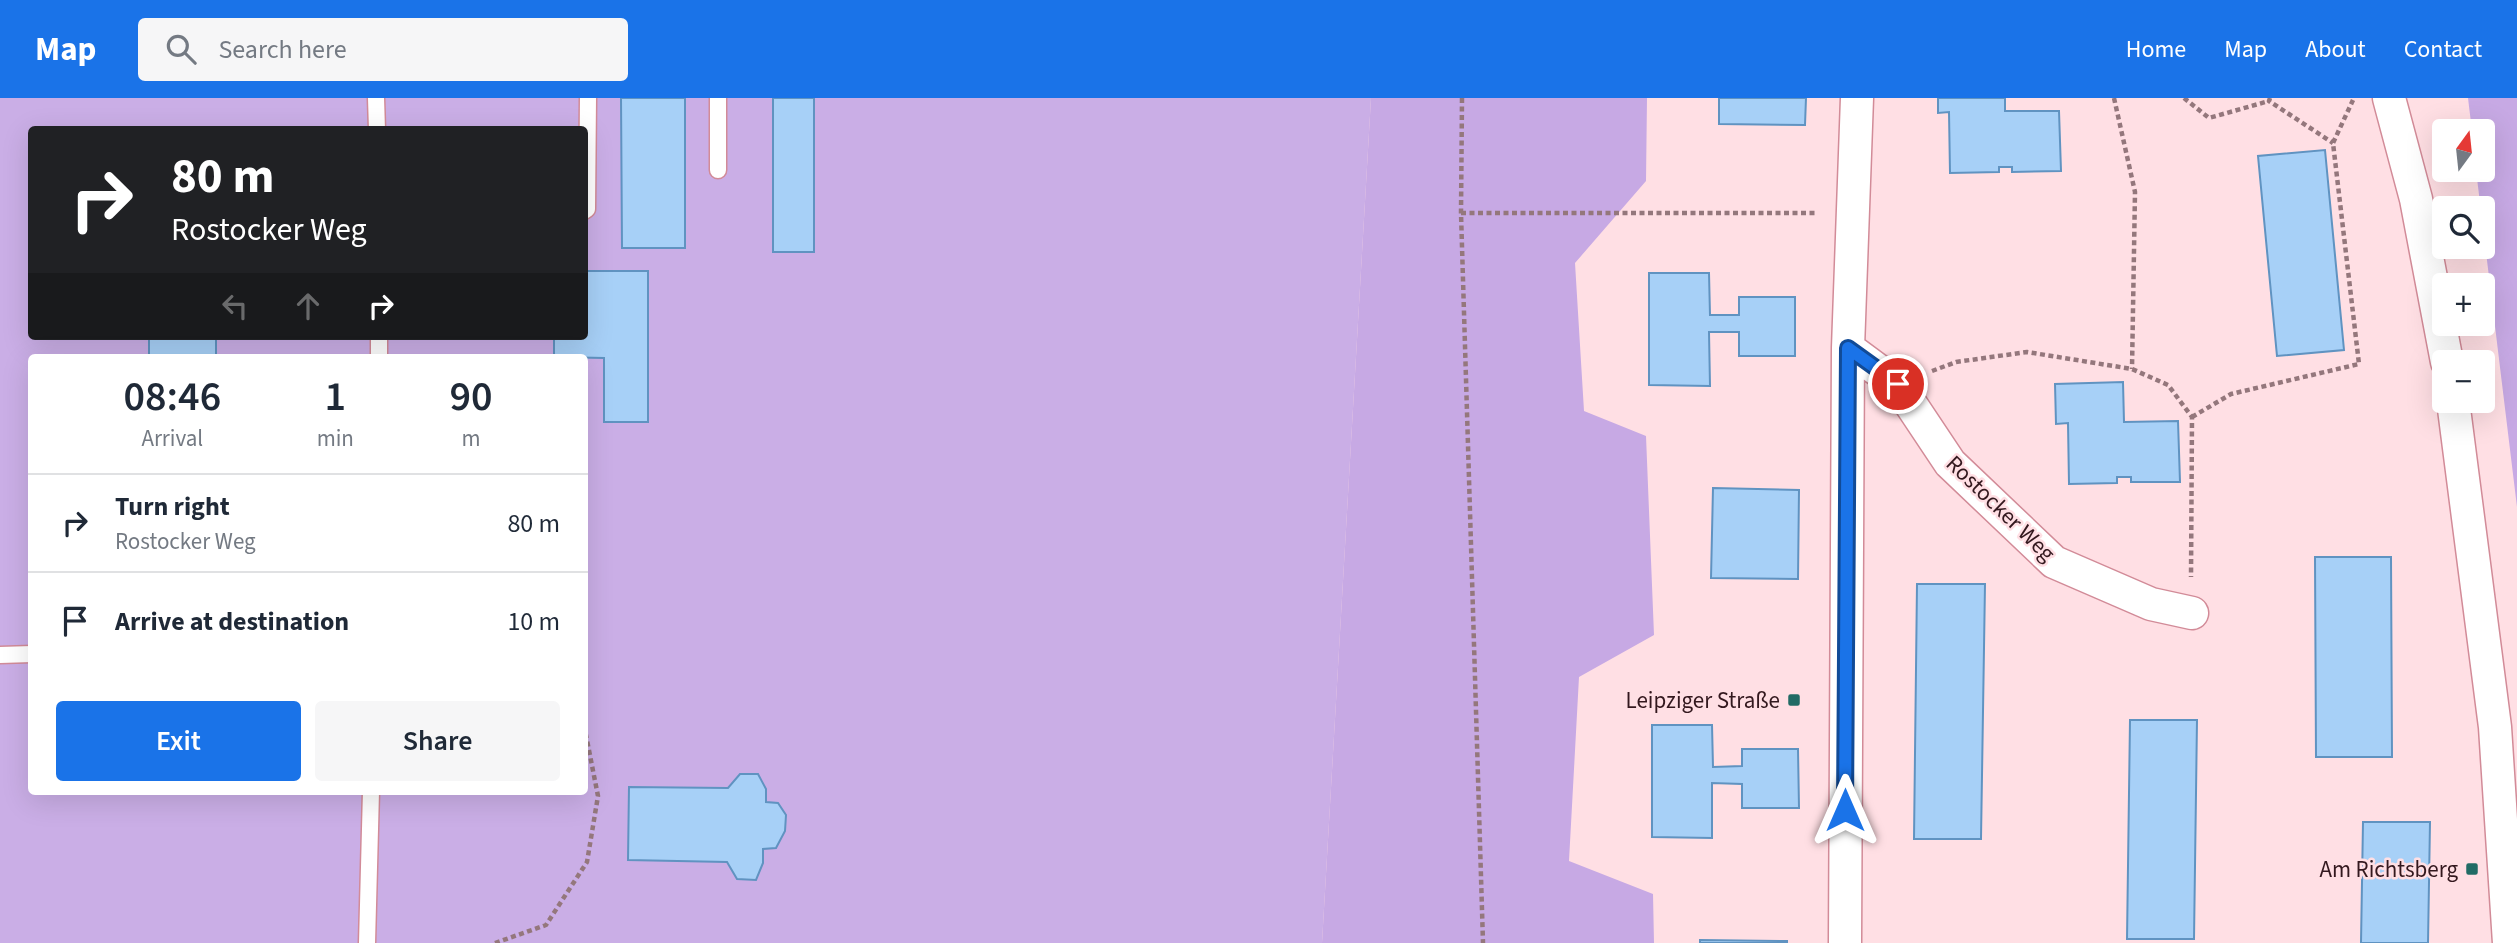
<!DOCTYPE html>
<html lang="en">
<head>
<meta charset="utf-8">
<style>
  :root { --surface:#fff; --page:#f6f6f7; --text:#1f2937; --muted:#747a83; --line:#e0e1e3; --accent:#1a73e8 }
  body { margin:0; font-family:"Source Sans 3",sans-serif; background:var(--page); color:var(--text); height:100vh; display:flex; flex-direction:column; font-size:26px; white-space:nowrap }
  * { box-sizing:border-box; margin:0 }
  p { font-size:23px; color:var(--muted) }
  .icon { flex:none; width:38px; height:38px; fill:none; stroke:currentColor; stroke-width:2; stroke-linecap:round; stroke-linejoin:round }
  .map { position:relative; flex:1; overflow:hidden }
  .details { position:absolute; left:28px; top:256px; width:560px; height:441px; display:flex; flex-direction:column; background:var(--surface); border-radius:7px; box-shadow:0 7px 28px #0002 }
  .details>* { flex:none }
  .guide { position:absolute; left:28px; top:28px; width:560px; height:214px; border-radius:7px; box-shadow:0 7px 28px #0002; background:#202124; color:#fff; overflow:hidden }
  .needle { width:46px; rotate:15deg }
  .fabs { position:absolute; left:2432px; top:21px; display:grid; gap:14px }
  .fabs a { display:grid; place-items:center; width:63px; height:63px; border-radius:7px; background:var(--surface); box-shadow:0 7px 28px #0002; font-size:35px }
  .pin { position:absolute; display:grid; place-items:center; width:60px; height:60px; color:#fff; margin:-30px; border:4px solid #fff; border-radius:50%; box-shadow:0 2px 7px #0007 }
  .me { position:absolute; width:77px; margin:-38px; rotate:0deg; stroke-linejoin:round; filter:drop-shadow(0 0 5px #0008) }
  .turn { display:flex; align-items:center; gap:24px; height:147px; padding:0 28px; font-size:32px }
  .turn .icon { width:91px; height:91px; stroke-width:2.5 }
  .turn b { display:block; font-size:49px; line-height:60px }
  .lanes { display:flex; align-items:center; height:66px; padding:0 28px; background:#0003; justify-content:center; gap:35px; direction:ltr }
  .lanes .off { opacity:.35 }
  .eta { display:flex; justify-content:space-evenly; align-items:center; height:119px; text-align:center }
  .eta b { font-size:42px; font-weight:600; line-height:49px }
  .button { display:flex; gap:14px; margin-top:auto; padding:14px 28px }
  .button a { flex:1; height:80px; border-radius:7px; background:var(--accent); color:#fff; font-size:28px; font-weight:600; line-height:80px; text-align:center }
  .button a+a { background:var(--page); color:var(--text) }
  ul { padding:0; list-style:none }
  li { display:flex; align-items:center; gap:21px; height:98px; padding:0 28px; border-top:2px solid var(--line) }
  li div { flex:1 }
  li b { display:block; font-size:26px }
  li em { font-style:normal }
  header { display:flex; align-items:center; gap:42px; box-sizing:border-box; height:98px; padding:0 35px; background:var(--accent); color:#fff }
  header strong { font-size:33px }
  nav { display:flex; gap:38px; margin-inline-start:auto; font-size:24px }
  .search { width:490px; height:63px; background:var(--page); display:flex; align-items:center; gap:18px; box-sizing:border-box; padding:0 24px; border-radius:7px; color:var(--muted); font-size:26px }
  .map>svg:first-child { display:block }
  .green { fill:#caaee6; fill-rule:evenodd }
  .forest { fill:#c7a9e4 }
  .building { fill:#a7d0f7; stroke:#6093c1; stroke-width:2 }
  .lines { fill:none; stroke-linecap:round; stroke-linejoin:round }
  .lane-casing { stroke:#d28b98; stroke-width:19 }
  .street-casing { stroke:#d28b98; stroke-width:35 }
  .path { stroke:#94777c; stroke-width:4.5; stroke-dasharray:5 3.5; stroke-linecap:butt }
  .lane { stroke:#fff; stroke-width:16 }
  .street { stroke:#fff; stroke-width:32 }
  .route-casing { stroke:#114b97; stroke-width:18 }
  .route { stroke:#1a73e8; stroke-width:12 }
  .poi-dot { fill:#216b65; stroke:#ffdfe4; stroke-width:2.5 }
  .labels { text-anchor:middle; stroke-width:5; stroke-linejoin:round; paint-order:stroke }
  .street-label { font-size:23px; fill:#33181e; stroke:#ffdfe4 }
  .poi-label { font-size:23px; fill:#33181e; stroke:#ffdfe4; text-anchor:end }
</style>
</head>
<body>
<header>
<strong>Map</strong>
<div class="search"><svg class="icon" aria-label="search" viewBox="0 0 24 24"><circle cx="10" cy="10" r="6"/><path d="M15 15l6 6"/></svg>Search here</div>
<nav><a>Home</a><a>Map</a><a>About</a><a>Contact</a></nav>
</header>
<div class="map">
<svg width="2517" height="845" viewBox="0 0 2517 845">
  <rect width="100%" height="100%" fill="#ffdfe4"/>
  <path class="green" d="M0,0H1371L1322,845H0ZM32,32H584V238H32ZM32,259H584V693H32Z"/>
  <path class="forest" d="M1371,0H1647L1646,83L1575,165L1584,313L1646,338L1654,537L1579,579L1569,763L1653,796L1654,845H1322Z
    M2468,0H2517V409L2476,72H2483V33H2472Z"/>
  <path class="building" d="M621,0H685V150H622Z
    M773,0H814V154H773Z
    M1719,0H1806L1805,27L1719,26Z
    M1938,0H2005V13H2059L2061,73L2012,74V69H1999V74L1950,75L1949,14L1938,15Z
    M2325,52L2344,252L2277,258L2258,58Z
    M584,173H648V324H604V260L554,259V238H584Z
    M1649,175H1709L1710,217H1739V199H1795V258H1739V234H1709L1710,288L1649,287Z
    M149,238H216V259H149Z
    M2123,284L2124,324L2178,323L2180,384H2131V379H2117V385L2069,386L2068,325L2056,326L2055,286Z
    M1713,390L1799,392L1798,481L1711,480Z
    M2315,459H2391L2392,659H2316Z
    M1917,486H1985L1981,741H1914Z
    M2130,622H2197L2194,841H2127Z
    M1652,627H1712L1713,669L1742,668V651H1798L1799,710H1742V686L1712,685V740L1652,739Z
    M740,676H758L766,691V704L778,705L786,717L785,733L776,750L763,751V765L756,782L737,781L727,764L628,762L629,689L728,690Z
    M2363,724H2430L2428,845H2361Z
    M1700,842L1787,843V845H1700Z"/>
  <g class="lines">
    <g class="lane-casing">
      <path id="lane" d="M376,0L377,32
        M718,0V72
        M584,113L587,111L588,0
        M379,259V238
        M0,557L32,556
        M367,845L371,693"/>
    </g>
    <g class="street-casing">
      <path id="street" d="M2389,0L2416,101L2447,264
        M1848,250L1898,287L1950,365L2054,464L2151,506L2192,515
        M2453,303L2495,629L2509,845
        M1845,845L1848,250L1857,0"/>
    </g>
    <path class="path" d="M1462,0L1461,115L1483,845
      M2114,0L2135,94L2132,271
      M2184,0L2209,20L2269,3
      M2270,0L2269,3L2333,45
      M1461,115H1817
      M1932,273L1956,264L2027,254L2132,271L2168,287L2192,319L2191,479
      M2192,319L2231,296L2359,266L2333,45L2353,2
      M495,845L546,827L587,764L598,698L584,627"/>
    <use href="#lane" class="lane"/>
    <use href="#street" class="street"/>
  </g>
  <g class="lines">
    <g class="route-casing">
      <path id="route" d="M1845,712L1848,250L1898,286"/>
    </g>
    <use href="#route" class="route"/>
  </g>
  <g class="poi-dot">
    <rect x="1787" y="595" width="14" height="14" rx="3.5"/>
    <rect x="2465" y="764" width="14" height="14" rx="3.5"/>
  </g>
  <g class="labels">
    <g class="street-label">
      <text transform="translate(2001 410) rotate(44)" y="8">Rostocker Weg</text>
    </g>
    <g class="poi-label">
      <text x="1780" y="610">Leipziger Straße</text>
      <text x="2458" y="779">Am Richtsberg</text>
    </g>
  </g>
</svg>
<div class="fabs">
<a><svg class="needle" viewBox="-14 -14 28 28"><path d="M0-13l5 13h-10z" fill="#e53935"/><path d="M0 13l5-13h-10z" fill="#747a83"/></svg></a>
<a><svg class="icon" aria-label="search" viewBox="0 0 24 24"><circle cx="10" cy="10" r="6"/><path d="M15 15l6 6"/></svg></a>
<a>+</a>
<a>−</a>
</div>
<div class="pin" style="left:1898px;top:286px;background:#d93025"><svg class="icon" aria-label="arrive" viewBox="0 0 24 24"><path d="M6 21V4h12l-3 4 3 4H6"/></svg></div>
<svg class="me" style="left:1845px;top:712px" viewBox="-20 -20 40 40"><path d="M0-17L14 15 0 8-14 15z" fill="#1a73e8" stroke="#fff" stroke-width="4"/></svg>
<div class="guide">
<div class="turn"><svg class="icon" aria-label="right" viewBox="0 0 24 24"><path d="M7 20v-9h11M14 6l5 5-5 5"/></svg><div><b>80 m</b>Rostocker Weg</div></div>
<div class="lanes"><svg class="icon off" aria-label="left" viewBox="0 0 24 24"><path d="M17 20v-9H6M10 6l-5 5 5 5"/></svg><svg class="icon off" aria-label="ahead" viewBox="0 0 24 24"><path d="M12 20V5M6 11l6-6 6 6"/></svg><svg class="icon" aria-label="right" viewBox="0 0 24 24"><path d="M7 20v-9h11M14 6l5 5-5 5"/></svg></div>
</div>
<section class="details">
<div class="eta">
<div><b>08:46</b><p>Arrival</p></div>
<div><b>1</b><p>min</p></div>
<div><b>90</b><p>m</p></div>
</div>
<ul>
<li><svg class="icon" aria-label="right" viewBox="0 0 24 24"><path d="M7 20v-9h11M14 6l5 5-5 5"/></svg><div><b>Turn right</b><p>Rostocker Weg</p></div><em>80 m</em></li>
<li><svg class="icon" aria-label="arrive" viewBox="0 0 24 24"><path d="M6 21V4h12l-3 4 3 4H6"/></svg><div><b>Arrive at destination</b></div><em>10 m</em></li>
</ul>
<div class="button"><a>Exit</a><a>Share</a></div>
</section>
</div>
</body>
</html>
